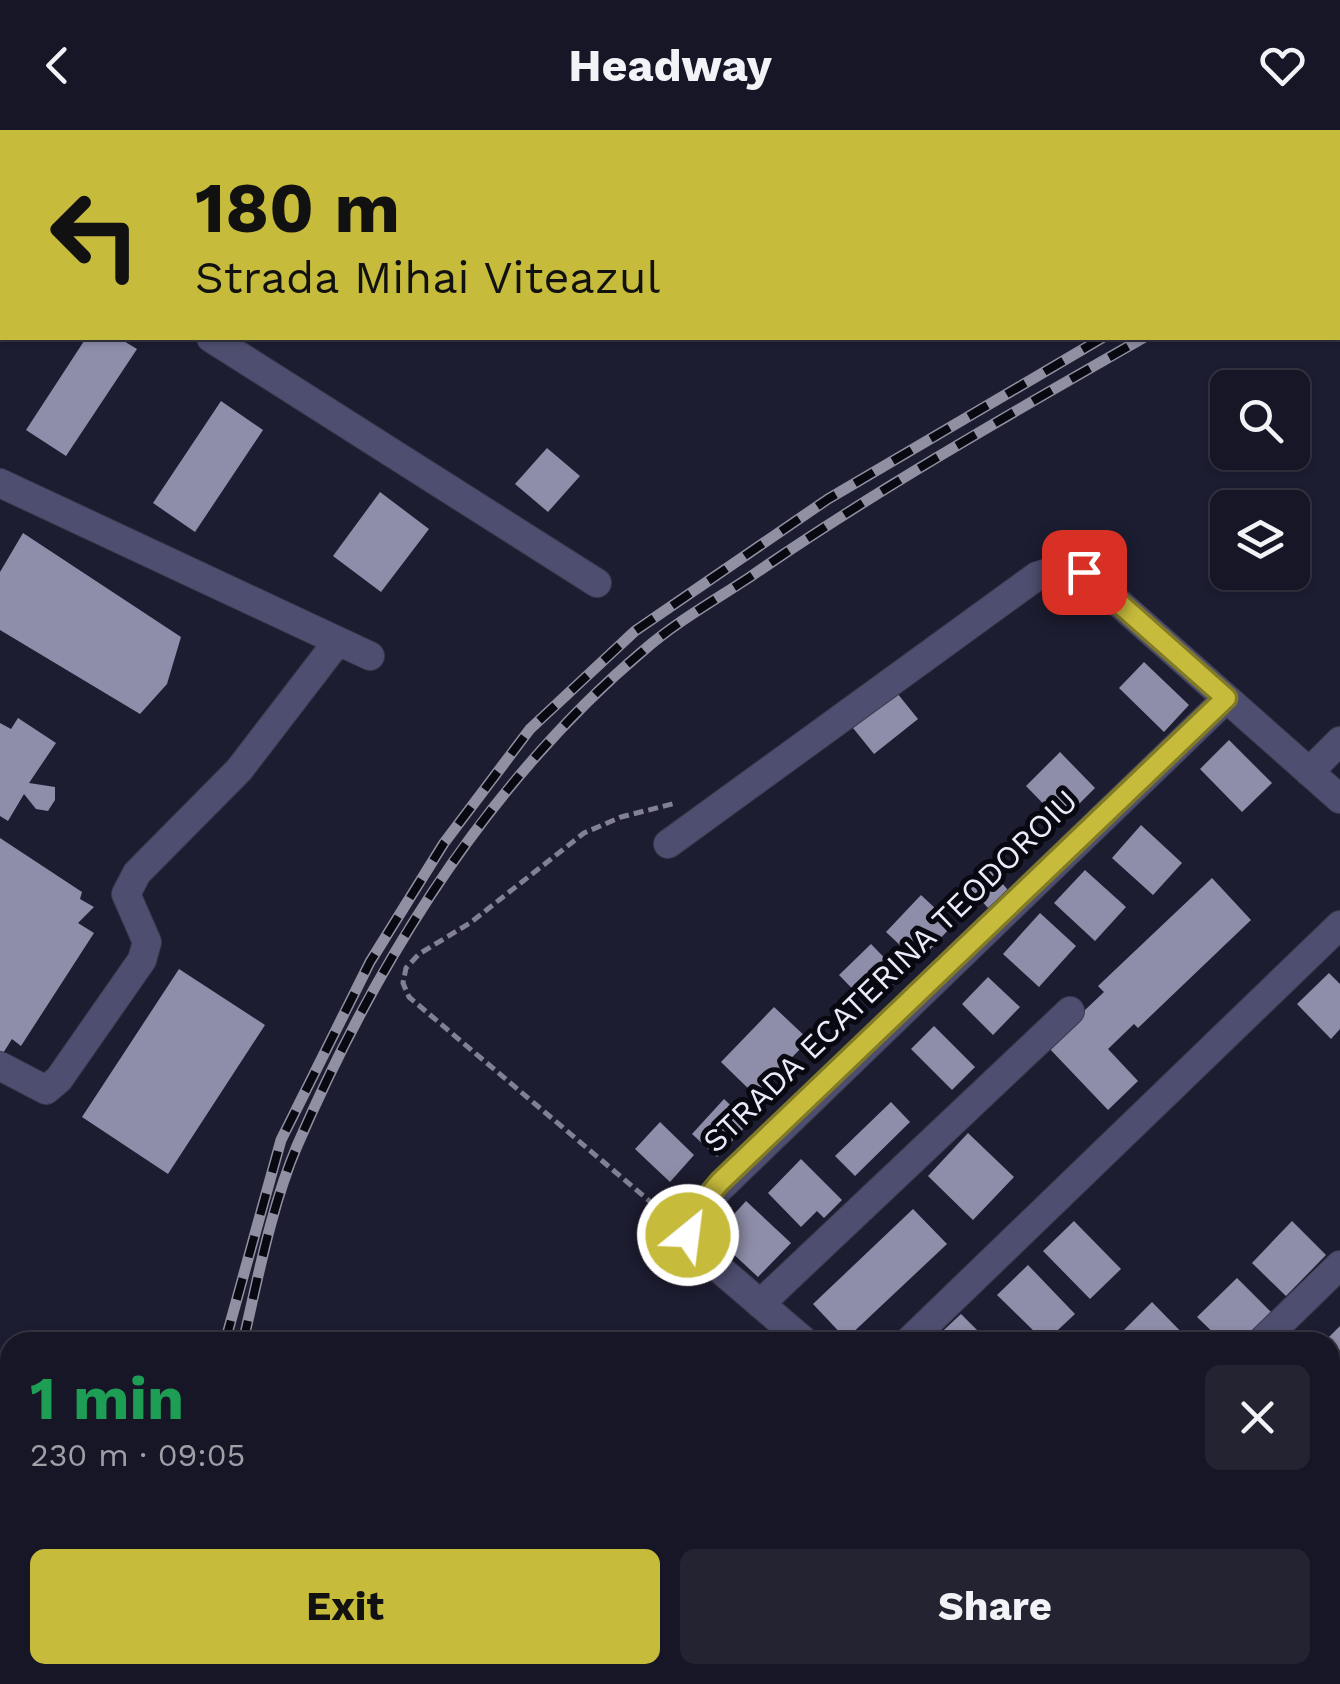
<!DOCTYPE html>
<html lang="en">
<head>
<meta charset="utf-8">
<style>
  :root { --surface:#161626; --page:#232332; --text:#f1f3f6; --muted:#9e9fa7; --line:#353543; --accent:#c7bb3c }
  body { margin:0; font-family:"Work Sans",sans-serif; background:var(--page); color:var(--text); height:100vh; display:flex; flex-direction:column; font-size:38px; white-space:nowrap }
  * { box-sizing:border-box; margin:0 }
  p { font-size:32px; color:var(--muted) }
  .icon { flex:none; width:55px; height:55px; fill:none; stroke:currentColor; stroke-width:2; stroke-linecap:round; stroke-linejoin:round }
  .map { position:relative; flex:1; overflow:hidden }
  .side { position:absolute; left:0px; top:1202px; width:1340px; height:352px; display:flex; flex-direction:column; background:var(--surface); border-radius:30px 30px 0 0; box-shadow:0 2px 8px #0004,0 0 0 2px var(--line) }
  .side>* { flex:none }
  .top-card { position:absolute; left:0px; top:0px; width:1340px; height:210px; box-shadow:0 2px 8px #0004,0 0 0 2px var(--line); background:#c7bb3c; color:#111; overflow:hidden }
  .fabs { position:absolute; left:1210px; top:240px; display:grid; gap:20px }
  .fabs a { display:grid; place-items:center; width:100px; height:100px; border-radius:15px; background:var(--surface); box-shadow:0 2px 8px #0004,0 0 0 2px var(--line); font-size:50px }
  .pin { position:absolute; display:grid; place-items:center; width:85px; height:85px; color:#fff; margin:-42px; border-radius:20px; box-shadow:0 5px 15px #0006 }
  .me { position:absolute; width:110px; margin:-55px; rotate:29deg; stroke-linejoin:round; filter:drop-shadow(0 0 8px #0008) }
  .turn { display:flex; align-items:center; gap:35px; height:210px; padding:0 30px; font-size:45px }
  .turn .icon { width:130px; height:130px; stroke-width:2.5 }
  .turn b { display:block; font-size:70px; line-height:85px }
  .round { display:grid; place-items:center; flex:none; width:105px; height:105px; border-radius:15px; background:var(--page) }
  .headline { display:flex; align-items:center; justify-content:space-between; height:170px; padding:0 30px }
  h1 { font-size:60px; font-weight:700; line-height:75px; color:#1e9e55 }
  .primary-button { display:flex; gap:20px; margin-top:auto; padding:20px 30px }
  .primary-button a { flex:1; height:115px; border-radius:15px; background:var(--accent); color:#111; font-size:40px; font-weight:700; line-height:115px; text-align:center }
  .primary-button a+a { background:var(--page); color:var(--text) }
  header { display:flex; justify-content:space-between; align-items:center; height:130px; padding:0 30px; background:var(--surface); font-size:45px; font-weight:700 }
  .map>svg:first-child { display:block }
  .building { fill:#8e8eaa }
  .lines { fill:none; stroke-linecap:round; stroke-linejoin:round }
  .minor-casing { stroke:#3a3a4e; stroke-width:30 }
  .path { stroke:#818193; stroke-width:5; stroke-dasharray:10 5; stroke-linecap:butt }
  .minor { stroke:#4e4e70; stroke-width:28 }
  .rail-casing { stroke:#9090a2; stroke-width:11 }
  .rail { stroke:#080811; stroke-width:8; stroke-dasharray:22; stroke-linecap:butt }
  .route-casing { stroke:#817a27; stroke-width:25 }
  .route { stroke:#c7bb3c; stroke-width:18 }
  .labels { text-anchor:middle; stroke-width:10; stroke-linejoin:round; paint-order:stroke }
  .street-label { font-size:32px; fill:#eaeaf9; stroke:#080811 }
</style>
</head>
<body>
<header><svg class="icon" aria-label="back" viewBox="0 0 24 24"><path d="M15 5l-7 7 7 7"/></svg>Headway<svg class="icon" aria-label="heart" viewBox="0 0 24 24"><path d="M12 20l-8-8c-3-5 5-10 8-4 3-6 11-1 8 4z"/></svg></header>
<div class="map">
<svg width="1340" height="1554" viewBox="0 0 1340 1554">
  <rect width="100%" height="100%" fill="#1d1d32"/>
  <path class="building" d="M86,208H119L137,219L66,326L26,300Z
    M221,271L263,300L195,402L153,373Z
    M547,318L580,346L548,382L515,354Z
    M380,362L429,399L381,462L333,426Z
    M23,403L181,507L167,554L140,584L0,500V442Z
    M1144,532L1189,575L1164,602L1119,558Z
    M897,563L918,589L874,624L853,598Z
    M18,588L56,613L29,653L55,657V670L48,681L36,679L24,664L8,691L0,686V593L11,599Z
    M1229,610L1272,653L1242,682L1200,639Z
    M1060,622L1095,658L1061,692L1026,656Z
    M1141,695L1182,733L1153,765L1112,728Z
    M0,708L82,762L80,769L94,777L78,793L94,803L21,916L12,909L0,928Z
    M988,737L1008,760L988,778L967,755Z
    M1085,740L1126,777L1095,811L1054,773Z
    M1212,748L1251,790L1138,898L1134,894L1108,919L1138,951L1108,980L1047,916L1104,862L1098,856Z
    M921,765L953,795L918,832L886,802Z
    M1040,783L1076,816L1039,857L1003,824Z
    M871,814L902,846L871,878L839,845Z
    M179,839L265,895L168,1044L82,987Z
    M1329,843L1340,854V899L1331,909L1297,874Z
    M988,847L1020,877L993,905L962,874Z
    M774,877L809,910L755,965L721,932Z
    M934,896L975,937L952,960L911,919Z
    M724,969L749,993L717,1027L692,1004Z
    M891,972L910,992L855,1046L835,1026Z
    M660,992L694,1025L670,1052L635,1019Z
    M968,1003L1014,1047L973,1090L928,1046Z
    M801,1029L842,1070L824,1088L817,1081L801,1097L768,1063Z
    M746,1071L791,1113L758,1147L714,1106Z
    M913,1079L947,1114L846,1209L813,1174Z
    M1074,1091L1121,1139L1090,1169L1043,1121Z
    M1292,1091L1326,1125L1286,1166L1252,1133Z
    M1028,1135L1075,1184L1045,1212L997,1165Z
    M1237,1148L1272,1183L1242,1212H1223L1197,1187Z
    M1152,1172L1191,1212H1130L1121,1203Z
    M961,1184L989,1212H931Z
    M1340,1196V1272L1335,1277L1330,1272V1212H1324Z
    M597,1545H977L969,1554H608Z"/>
  <g class="lines">
    <g class="minor-casing">
      <path id="minor" d="M573,0L577,2
        M208,2L212,0
        M0,91L2,92
        M211,208L597,453
        M0,353L370,526
        M1309,642L1340,611
        M668,714L1037,446L1060,439L1084,442L1340,669
        M0,936L46,960L59,949L142,830L147,812L126,764L137,743L239,640L338,511
        M760,1174L1070,881
        M805,1212L701,1123L689,1105L693,1084L1226,569
        M908,1212L1340,795
        M1261,1212L1340,1135
        M1330,1338L1340,1329
        M497,1545L508,1554
        M1088,1545L1096,1554
        M1192,1545L1202,1554
        M409,1554L414,1545
        M1007,1554L1015,1545"/>
    </g>
    <path class="path" d="M666,1085L409,867L403,853L406,838L419,824L470,793L584,703L621,687L676,673"/>
    <use href="#minor" class="minor"/>
    <g class="rail-casing">
      <path id="rail" d="M1338,69L1340,68
        M1338,95L1340,94
        M225,1212L281,1010L370,832L444,713L530,599L635,501L828,369L1102,208
        M243,1212C258,1148 271,1077 297,1016C378,829 488,652 644,520C676,492 715,470 750,447C876,360 1010,284 1143,208
        M198,1545V1554
        M219,1545L220,1554"/>
    </g>
    <use href="#rail" class="rail"/>
  </g>
  <g class="lines">
    <g class="route-casing">
      <path id="route" d="M688,1105L693,1084L720,1052L1226,568L1084,442"/>
    </g>
    <use href="#route" class="route"/>
  </g>
  <g class="labels">
    <g class="street-label">
      <text transform="translate(890 841) rotate(-44)" y="11">STRADA ECATERINA TEODOROIU</text>
    </g>
  </g>
</svg>
<div class="fabs">
<a><svg class="icon" aria-label="search" viewBox="0 0 24 24"><circle cx="10" cy="10" r="6"/><path d="M15 15l6 6"/></svg></a>
<a><svg class="icon" aria-label="layers" viewBox="0 0 24 24"><path d="M12 4l9 5-9 5-9-5zM3 14l9 5 9-5"/></svg></a>
</div>
<div class="pin" style="left:1084px;top:442px;background:#d93025"><svg class="icon" aria-label="arrive" viewBox="0 0 24 24"><path d="M6 21V4h12l-3 4 3 4H6"/></svg></div>
<svg class="me" style="left:688px;top:1105px" viewBox="-20 -20 40 40"><circle r="17" fill="#c7bb3c" stroke="#fff" stroke-width="3"/><path d="M0-11L8 9 0 5-8 9z" fill="#fff"/></svg>
<div class="top-card">
<div class="turn"><svg class="icon" aria-label="left" viewBox="0 0 24 24"><path d="M17 20v-9H6M10 6l-5 5 5 5"/></svg><div><b>180 m</b>Strada Mihai Viteazul</div></div>
</div>
<section class="side">
<div class="headline"><div><h1>1 min</h1><p>230 m · 09:05</p></div><a class="round"><svg class="icon" aria-label="close" viewBox="0 0 24 24"><path d="M6 6l12 12M18 6L6 18"/></svg></a></div>
<div class="primary-button"><a>Exit</a><a>Share</a></div>
</section>
</div>
</body>
</html>
